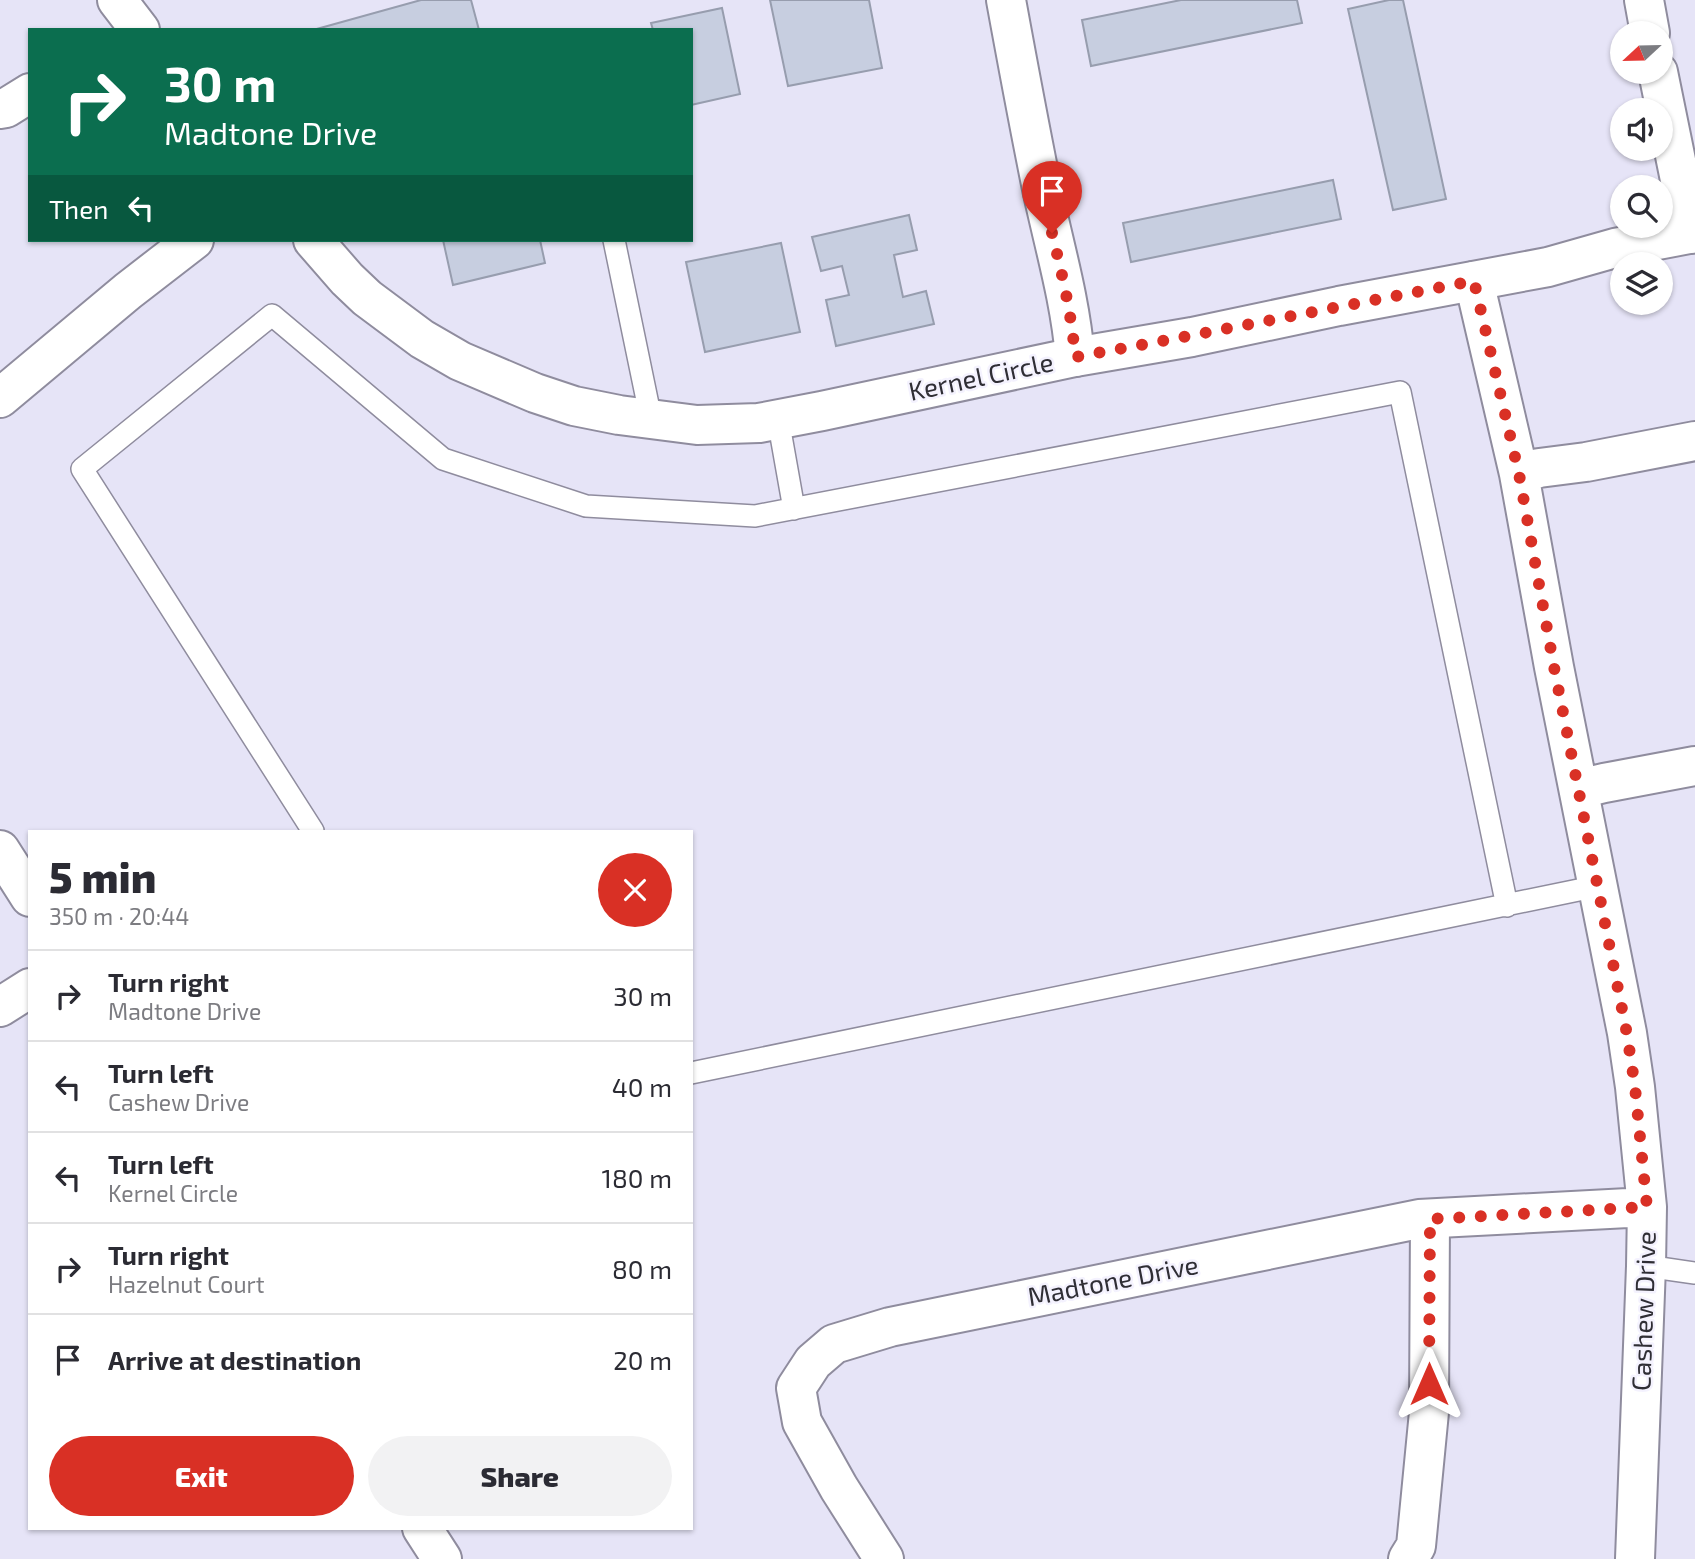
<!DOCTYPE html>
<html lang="en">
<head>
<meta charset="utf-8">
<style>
  :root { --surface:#fff; --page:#f2f2f3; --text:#2b2b33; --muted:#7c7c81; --line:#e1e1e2; --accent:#d93025 }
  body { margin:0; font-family:"Exo 2",sans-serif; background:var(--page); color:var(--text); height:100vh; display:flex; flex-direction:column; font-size:26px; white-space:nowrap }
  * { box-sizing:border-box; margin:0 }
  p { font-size:23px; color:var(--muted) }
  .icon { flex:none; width:38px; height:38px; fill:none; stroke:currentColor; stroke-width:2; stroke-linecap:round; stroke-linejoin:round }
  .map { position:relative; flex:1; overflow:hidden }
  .panel { position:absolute; left:28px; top:830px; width:665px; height:700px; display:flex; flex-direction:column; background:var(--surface); border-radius:0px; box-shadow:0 2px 5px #0004 }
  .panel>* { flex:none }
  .top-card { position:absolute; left:28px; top:28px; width:665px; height:214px; border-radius:0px; box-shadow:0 2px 5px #0004; background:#0b6e4f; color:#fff; overflow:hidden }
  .needle { width:46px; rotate:248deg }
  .tools { position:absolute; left:1610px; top:21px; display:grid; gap:14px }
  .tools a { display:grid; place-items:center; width:63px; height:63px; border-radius:50%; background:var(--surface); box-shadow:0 2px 5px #0004; font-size:35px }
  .pin { position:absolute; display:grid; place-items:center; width:60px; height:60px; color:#fff; margin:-72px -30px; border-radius:50% 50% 50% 0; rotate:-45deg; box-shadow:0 0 7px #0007 }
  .pin .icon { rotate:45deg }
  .me { position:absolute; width:77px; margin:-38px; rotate:0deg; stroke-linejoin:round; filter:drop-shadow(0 0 5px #0008) }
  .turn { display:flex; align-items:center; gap:24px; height:147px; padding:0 21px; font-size:32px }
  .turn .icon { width:91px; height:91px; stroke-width:2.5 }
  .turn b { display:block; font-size:49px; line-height:60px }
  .then { display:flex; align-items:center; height:66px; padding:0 21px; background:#0003; gap:14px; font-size:26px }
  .round { display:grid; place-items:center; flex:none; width:74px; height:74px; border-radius:37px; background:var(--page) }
  .headline { display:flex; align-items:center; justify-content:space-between; height:119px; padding:0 21px }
  h1 { font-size:42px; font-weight:800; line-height:52px }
  .button { display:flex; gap:14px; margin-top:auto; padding:14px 21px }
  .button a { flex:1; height:80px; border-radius:42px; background:var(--accent); color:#fff; font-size:28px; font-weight:800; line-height:80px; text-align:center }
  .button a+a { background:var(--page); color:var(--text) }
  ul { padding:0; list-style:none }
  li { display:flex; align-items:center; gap:21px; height:91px; padding:0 21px; border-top:2px solid var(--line) }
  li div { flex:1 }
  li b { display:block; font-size:26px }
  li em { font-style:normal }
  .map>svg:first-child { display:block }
  .building { fill:#c7cee0; stroke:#979dae; stroke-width:2 }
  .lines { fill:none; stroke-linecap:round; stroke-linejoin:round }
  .lane-casing { stroke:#8f8c9e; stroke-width:24 }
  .street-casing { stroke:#8f8c9e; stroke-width:42 }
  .secondary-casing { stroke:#8f8c9e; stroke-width:42 }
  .lane { stroke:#fff; stroke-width:21 }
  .street { stroke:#fff; stroke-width:38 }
  .secondary { stroke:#fff; stroke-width:38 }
  .route { stroke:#d93025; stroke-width:12; stroke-dasharray:0 21.6 }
  .labels { text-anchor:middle; stroke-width:5; stroke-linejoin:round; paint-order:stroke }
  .street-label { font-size:26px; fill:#2f2e35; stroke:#f4f2fe }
</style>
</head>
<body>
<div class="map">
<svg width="1695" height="1559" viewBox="0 0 1695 1559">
  <rect width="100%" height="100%" fill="#e6e4f7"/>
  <path class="building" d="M421,0H471L479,30H313Z
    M770,0H869L882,68L788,86Z
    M1181,0H1297L1302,23L1091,66L1082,20Z
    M1389,0H1403L1446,199L1393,210L1348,9Z
    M722,8L740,94L691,105V30H653L651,23Z
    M1333,180L1341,219L1131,262L1123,223Z
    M909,215L917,250L894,255L903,297L926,291L934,324L836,346L826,300L849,295L842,266L821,271L812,237Z
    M443,240H540L545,263L453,285Z
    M781,243L800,332L705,352L686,262Z"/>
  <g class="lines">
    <g class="lane-casing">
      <path id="lane" d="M614,240L651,419
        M778,419L794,509
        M313,831L82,469L272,315L443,459L586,506L755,516L1400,392L1507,906
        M691,1073L1598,886
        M1646,1266L1695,1273"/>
    </g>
    <g class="street-casing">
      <path id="street" d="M1006,0C1017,60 1028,119 1040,179C1052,239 1070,296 1075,357
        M1644,0L1650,33
        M1658,72L1691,234
        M0,109L6,108L30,93
        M1474,281L1519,474L1554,667L1627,1033L1635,1087L1647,1207L1646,1266L1635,1559
        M1519,474L1539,468L1586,462L1695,441
        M1579,789L1604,783L1695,766
        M0,1007L30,988
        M884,1559L839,1488L802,1422L796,1388L813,1362L834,1344L890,1327L1419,1219L1647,1207
        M1408,1559L1416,1546L1429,1412L1430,1219"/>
    </g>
    <g class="secondary-casing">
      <path id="secondary" d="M117,0L140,30
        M313,240L347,279L367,298L422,339L460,361L535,393L574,406L619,415L697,425L759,423L822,411L1075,357L1192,337L1339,306L1548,267L1615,248L1695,233
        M0,398L128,291L194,240
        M0,850L30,897
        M422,1528L442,1559"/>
    </g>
    <use href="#lane" class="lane"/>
    <use href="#street" class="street"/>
    <use href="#secondary" class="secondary"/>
  </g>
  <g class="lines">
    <path class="route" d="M1052,233C1062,274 1072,315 1075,357C1208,333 1341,306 1474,281L1519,474L1554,667L1627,1034L1635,1087L1647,1207L1430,1219L1429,1384"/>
  </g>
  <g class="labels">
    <g class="street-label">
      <text transform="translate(981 377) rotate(-12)" y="9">Kernel Circle</text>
      <text transform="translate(1113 1281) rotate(-11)" y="9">Madtone Drive</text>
      <text transform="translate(1644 1311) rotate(-88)" y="9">Cashew Drive</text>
    </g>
  </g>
</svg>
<div class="tools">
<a><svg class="needle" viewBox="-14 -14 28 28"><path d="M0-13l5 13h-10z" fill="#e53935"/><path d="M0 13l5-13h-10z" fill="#7c7c81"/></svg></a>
<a><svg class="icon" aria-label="sound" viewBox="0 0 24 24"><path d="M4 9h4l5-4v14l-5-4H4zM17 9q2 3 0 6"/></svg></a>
<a><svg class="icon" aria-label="search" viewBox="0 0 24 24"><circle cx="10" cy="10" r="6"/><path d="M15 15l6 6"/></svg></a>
<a><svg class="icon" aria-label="layers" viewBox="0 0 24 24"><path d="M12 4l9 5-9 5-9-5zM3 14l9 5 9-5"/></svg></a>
</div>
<div class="pin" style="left:1052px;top:233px;background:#d93025"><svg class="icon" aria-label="arrive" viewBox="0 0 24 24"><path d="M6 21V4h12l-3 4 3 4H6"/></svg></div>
<svg class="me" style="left:1429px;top:1384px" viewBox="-20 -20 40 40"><path d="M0-17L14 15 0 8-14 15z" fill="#d93025" stroke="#fff" stroke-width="4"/></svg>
<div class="top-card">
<div class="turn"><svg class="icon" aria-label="right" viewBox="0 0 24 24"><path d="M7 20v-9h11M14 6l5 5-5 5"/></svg><div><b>30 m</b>Madtone Drive</div></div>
<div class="then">Then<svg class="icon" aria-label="left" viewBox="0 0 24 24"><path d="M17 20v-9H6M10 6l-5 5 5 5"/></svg></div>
</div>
<section class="panel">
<div class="headline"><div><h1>5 min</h1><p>350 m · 20:44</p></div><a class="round" style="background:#d93025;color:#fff"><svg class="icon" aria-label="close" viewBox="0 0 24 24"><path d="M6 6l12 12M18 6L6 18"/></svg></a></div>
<ul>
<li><svg class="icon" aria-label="right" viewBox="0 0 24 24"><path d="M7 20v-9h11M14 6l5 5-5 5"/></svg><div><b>Turn right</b><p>Madtone Drive</p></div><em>30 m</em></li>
<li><svg class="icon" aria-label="left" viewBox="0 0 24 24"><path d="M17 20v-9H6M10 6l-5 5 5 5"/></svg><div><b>Turn left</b><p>Cashew Drive</p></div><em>40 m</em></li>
<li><svg class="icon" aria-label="left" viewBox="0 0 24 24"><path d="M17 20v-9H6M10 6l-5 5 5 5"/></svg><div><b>Turn left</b><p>Kernel Circle</p></div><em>180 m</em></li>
<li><svg class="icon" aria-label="right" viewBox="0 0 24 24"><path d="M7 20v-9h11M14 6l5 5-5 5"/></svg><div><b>Turn right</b><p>Hazelnut Court</p></div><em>80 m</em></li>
<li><svg class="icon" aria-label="arrive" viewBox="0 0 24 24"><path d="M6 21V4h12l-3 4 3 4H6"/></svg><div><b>Arrive at destination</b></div><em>20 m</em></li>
</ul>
<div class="button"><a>Exit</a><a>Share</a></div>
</section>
</div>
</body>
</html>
